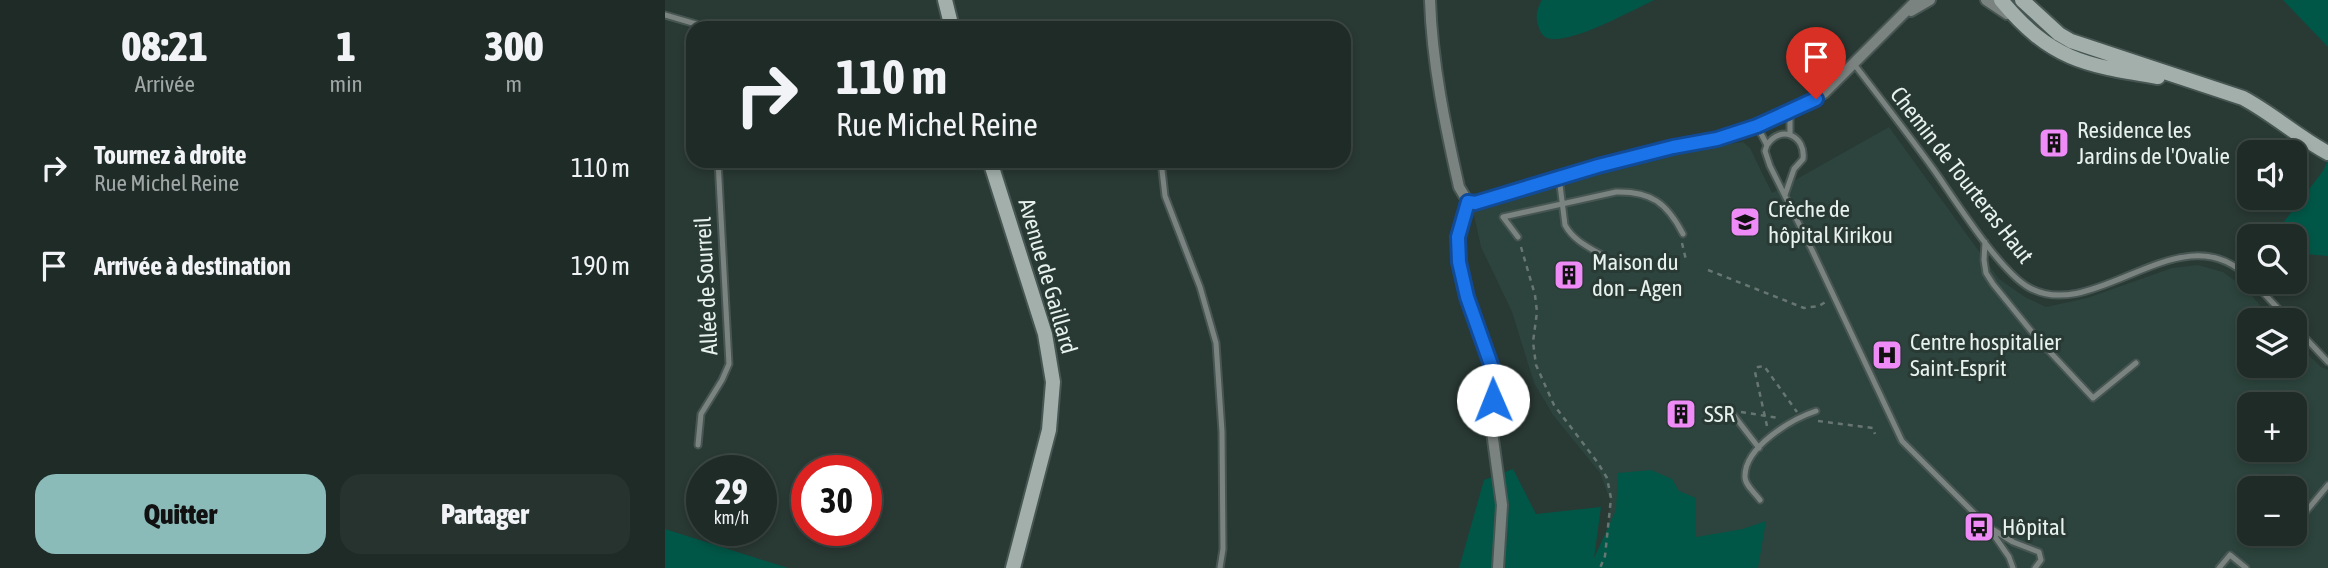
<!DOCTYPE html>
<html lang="fr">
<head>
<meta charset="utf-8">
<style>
  :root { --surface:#1f2b27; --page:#27332f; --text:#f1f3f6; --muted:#a1a7a7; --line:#3c4744; --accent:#8bbbb9 }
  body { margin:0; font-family:"Asap Condensed",sans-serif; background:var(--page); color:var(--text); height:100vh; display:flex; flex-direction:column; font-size:26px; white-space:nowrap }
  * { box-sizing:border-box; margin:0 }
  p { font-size:23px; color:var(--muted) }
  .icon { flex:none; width:38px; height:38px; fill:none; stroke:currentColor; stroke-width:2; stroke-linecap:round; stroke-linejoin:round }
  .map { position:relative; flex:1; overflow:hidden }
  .panel { display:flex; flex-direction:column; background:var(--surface); width:665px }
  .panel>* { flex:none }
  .banner { position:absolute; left:21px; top:21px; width:665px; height:147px; border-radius:21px; box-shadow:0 4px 10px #0003,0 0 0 2px var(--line); background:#1f2b27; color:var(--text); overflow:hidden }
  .buttons { position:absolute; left:1572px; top:140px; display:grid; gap:14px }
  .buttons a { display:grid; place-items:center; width:70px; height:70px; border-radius:14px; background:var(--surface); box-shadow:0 4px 10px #0003,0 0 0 2px var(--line); font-size:35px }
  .speed { position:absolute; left:21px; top:455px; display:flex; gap:14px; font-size:35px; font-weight:700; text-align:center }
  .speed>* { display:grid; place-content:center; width:91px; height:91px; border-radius:50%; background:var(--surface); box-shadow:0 4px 10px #0003,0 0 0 2px var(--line); line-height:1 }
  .speed small { font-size:18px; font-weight:400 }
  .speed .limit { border:10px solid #d22; background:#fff; color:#111 }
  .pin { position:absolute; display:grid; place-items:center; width:60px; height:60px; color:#fff; margin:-72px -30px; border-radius:50% 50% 50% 0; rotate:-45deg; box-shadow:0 0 7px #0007 }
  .pin .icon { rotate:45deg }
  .me { position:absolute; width:77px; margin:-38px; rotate:359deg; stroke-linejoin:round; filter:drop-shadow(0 0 5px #0008) }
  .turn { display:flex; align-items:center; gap:24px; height:147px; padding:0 35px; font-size:32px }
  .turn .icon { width:91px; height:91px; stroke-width:2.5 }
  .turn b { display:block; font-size:49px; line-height:60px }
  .eta { display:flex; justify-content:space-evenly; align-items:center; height:119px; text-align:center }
  .eta b { font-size:42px; font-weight:800; line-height:49px }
  .cta { display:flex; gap:14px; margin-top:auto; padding:14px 35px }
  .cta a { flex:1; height:80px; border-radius:21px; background:var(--accent); color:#111; font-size:28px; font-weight:800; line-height:80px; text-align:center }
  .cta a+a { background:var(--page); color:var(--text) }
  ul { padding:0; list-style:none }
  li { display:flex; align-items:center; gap:21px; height:98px; padding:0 35px }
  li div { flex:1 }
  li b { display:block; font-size:26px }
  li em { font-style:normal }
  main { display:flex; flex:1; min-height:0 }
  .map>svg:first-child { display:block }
  .built { fill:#2c443d; fill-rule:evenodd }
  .green { fill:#005747 }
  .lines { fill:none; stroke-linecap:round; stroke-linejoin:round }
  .lane-casing { stroke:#475652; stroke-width:9 }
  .street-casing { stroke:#475652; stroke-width:14 }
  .secondary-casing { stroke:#475652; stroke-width:18 }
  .path { stroke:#687672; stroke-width:2.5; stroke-dasharray:5 5; stroke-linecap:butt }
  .lane { stroke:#7b8380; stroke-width:5 }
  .street { stroke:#7b8380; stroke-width:10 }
  .secondary { stroke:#a2afab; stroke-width:14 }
  .route-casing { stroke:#114b97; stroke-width:18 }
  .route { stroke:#1a73e8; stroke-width:12 }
  .labels { text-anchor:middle; stroke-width:6; stroke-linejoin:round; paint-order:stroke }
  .poi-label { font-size:23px; fill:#e7f1ee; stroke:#293934; text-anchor:start }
  .street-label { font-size:23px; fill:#e7f1ee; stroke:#293934 }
</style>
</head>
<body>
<main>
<section class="panel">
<div class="eta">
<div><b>08:21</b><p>Arrivée</p></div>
<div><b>1</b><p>min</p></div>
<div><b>300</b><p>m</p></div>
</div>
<ul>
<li><svg class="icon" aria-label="right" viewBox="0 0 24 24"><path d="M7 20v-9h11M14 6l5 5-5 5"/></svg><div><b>Tournez à droite</b><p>Rue Michel Reine</p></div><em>110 m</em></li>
<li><svg class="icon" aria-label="arrive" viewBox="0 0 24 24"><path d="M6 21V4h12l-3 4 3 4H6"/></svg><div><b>Arrivée à destination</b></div><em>190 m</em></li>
</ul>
<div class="cta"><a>Quitter</a><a>Partager</a></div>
</section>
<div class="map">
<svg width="1663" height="568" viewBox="0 0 1663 568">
  <rect width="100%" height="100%" fill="#293934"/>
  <path class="built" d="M1224,127L1334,279L1360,297L1381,307L1422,298L1507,268L1533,265L1558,272L1580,288L1608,320H1584V366H1629V341L1656,367L1663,370V568H929L944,524L945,500L935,473L888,415L869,383L847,312L816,247L808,211L918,177L1030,148L1078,142L1085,148L1107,193ZM1584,404H1629V450H1584ZM1584,488H1629V534H1584Z"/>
  <path class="green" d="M877,0H989C968,10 903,46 882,38C877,36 875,31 873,25C870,16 872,8 877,0Z
    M1618,0H1663V47Z
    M1663,160V256L1629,253V236H1608L1658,171Z
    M848,469L871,514L936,507L929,558L951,510L953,473L986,470L1007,479L1014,491L1031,498V537L1078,529L1101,521L1093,568H794L819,480Z
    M0,529L123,568H0Z"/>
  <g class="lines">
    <g class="lane-casing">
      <path id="lane" d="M0,15L31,24L36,28
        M1189,64C1216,99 1243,134 1269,170C1290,200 1334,270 1363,287C1430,326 1517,209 1584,278
        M1092,126L1102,145L1100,151L1105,166L1147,250L1237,441L1324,528L1344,557L1348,568
        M1125,135V113
        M1102,145C1116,124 1141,136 1138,159L1129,169L1120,195
        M496,161L500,196L535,287L551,343L557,432L558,549L555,568
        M894,177L900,225C908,240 923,247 937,255
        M853,237L838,217L951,192C986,191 1002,203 1018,234
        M1320,242L1319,260L1321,273L1328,284L1371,337L1428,398L1471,363
        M1588,282L1624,320
        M1629,326L1663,362
        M1067,413L1094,448
        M33,445L36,414L57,380L64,364L53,161
        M1095,500C1090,493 1080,485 1080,477C1079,447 1127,419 1151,411
        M1629,526L1663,485
        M1327,529L1348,542L1374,552L1376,560L1370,568
        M1622,535L1623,534
        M1554,568L1565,555L1581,568"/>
    </g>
    <g class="street-casing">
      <path id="street" d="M765,0C767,63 780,125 794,187L803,202
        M1321,0L1342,14
        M1246,11L1265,0
        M803,202L809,203L908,173L1008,147L1052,139L1125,112L1159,93L1252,0
        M803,202L794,238V262L802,297L830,376L825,417L837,505L833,568"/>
    </g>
    <g class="secondary-casing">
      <path id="secondary" d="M280,0L287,28
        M1336,0C1386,60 1419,65 1493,77
        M1357,0L1394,34L1406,41L1578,98C1608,114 1633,137 1663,153
        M325,161L380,334L388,382L384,430L348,568"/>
    </g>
    <path class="path" d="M1017,243L1021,260
      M856,247L870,295L872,312L868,342L871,365L889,405L933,463L942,478L946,498L940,556L935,568
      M1043,270L1139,308L1154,306L1162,301
      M1076,412L1114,418
      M1043,420L1060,407
      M1153,421L1208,428L1210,434
      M1102,426L1090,372L1093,367L1099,366L1132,412"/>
    <use href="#lane" class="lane"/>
    <use href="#street" class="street"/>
    <use href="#secondary" class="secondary"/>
  </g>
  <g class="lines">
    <g class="route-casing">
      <path id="route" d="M828,400L830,376L802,297L794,262L793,237L803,202L810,203L933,166L1008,147L1052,139L1092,126L1151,99"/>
    </g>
    <use href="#route" class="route"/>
  </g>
  <defs>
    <g id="building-square" transform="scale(1.575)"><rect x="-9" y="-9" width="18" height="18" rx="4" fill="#ef8bf6" stroke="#293934"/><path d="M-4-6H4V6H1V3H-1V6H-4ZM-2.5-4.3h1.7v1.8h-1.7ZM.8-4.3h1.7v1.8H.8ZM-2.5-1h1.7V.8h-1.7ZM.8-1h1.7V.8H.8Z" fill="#111"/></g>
    <g id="school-square" transform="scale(1.575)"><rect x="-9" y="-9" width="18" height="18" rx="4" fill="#ef8bf6" stroke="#293934"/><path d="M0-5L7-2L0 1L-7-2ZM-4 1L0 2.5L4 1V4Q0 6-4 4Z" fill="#111"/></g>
    <g id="hospital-square" transform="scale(1.575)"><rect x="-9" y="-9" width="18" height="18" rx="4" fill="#ef8bf6" stroke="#293934"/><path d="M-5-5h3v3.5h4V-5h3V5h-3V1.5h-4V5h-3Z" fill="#111"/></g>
    <g id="bus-square" transform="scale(1.575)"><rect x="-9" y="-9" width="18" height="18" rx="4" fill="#ef8bf6" stroke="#293934"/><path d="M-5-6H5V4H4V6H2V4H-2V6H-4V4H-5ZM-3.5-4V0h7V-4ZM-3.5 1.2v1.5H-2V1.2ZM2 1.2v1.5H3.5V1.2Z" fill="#111"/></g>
  </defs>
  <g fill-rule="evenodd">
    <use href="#building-square" x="1389" y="143"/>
    <use href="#school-square" x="1080" y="222"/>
    <use href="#building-square" x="904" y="275"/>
    <use href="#hospital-square" x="1222" y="355"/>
    <use href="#building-square" x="1016" y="414"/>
    <use href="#bus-square" x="1314" y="527"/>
  </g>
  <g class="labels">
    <g class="poi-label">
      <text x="1412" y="138">Residence les<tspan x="1412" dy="26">Jardins de l'Ovalie</tspan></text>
      <text x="1103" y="217">Crèche de<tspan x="1103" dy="26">hôpital Kirikou</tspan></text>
      <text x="927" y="270">Maison du<tspan x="927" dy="26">don – Agen</tspan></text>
      <text x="1245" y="350">Centre hospitalier<tspan x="1245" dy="26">Saint-Esprit</tspan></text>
      <text x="1039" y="422">SSR</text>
      <text x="1337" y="535">Hôpital</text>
    </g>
    <g class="street-label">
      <text transform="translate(1297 175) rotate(52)" y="8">Chemin de Tourteras Haut</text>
      <text transform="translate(383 276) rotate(74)" y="8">Avenue de Gaillard</text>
      <text transform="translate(41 286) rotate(-93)" y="8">Allée de Sourreil</text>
    </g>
  </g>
</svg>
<div class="buttons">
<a><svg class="icon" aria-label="sound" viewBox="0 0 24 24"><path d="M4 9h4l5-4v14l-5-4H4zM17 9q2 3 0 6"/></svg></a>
<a><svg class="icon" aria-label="search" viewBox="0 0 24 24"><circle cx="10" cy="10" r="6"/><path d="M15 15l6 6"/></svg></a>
<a><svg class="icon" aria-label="layers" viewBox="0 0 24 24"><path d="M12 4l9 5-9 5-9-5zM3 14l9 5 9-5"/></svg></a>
<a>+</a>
<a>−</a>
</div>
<div class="speed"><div>29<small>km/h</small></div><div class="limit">30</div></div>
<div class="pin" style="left:1151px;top:99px;background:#d93025"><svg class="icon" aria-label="arrive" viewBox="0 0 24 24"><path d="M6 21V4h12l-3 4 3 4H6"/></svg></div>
<svg class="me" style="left:828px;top:400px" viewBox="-20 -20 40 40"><circle r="19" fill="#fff"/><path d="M0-13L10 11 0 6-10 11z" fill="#1a73e8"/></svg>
<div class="banner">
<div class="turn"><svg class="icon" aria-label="right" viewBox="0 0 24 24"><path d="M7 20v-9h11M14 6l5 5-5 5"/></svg><div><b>110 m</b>Rue Michel Reine</div></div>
</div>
</div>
</main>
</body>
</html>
